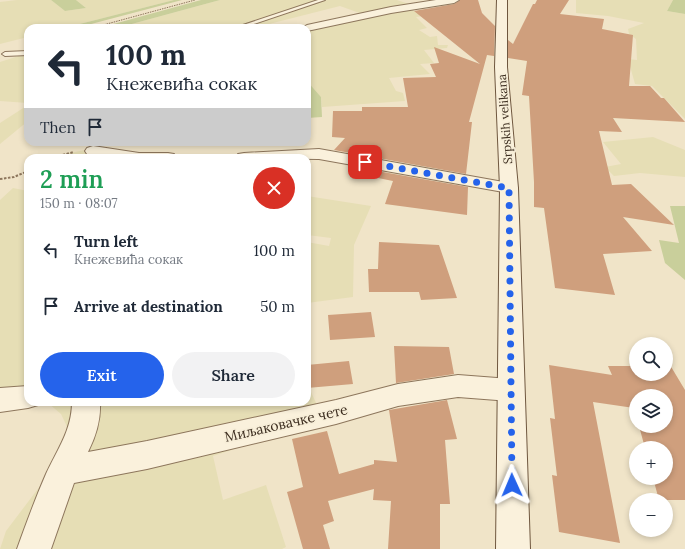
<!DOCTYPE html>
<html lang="en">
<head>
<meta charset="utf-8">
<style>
  :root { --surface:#fff; --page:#f2f2f3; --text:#1f2937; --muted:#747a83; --accent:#2563eb }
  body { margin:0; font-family:Lora,serif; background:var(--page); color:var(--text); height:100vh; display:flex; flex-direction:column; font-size:15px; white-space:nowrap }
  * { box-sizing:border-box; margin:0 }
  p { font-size:13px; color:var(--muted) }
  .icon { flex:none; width:22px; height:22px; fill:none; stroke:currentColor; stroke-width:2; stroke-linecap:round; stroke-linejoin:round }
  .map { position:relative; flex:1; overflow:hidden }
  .sheet { position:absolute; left:24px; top:154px; width:287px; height:252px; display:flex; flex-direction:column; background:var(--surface); border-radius:12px; box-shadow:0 2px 6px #0003 }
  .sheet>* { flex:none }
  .banner { position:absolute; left:24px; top:24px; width:287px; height:122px; border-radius:12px; box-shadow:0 2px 6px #0003; background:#fff; color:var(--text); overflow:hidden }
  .controls { position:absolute; left:629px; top:337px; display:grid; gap:8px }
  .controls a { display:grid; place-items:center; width:44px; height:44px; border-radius:50%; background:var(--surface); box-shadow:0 2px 6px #0003; font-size:20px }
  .pin { position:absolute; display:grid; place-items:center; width:34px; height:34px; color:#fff; margin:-17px; border-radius:8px; box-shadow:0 2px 6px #0006 }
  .me { position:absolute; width:44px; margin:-22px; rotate:359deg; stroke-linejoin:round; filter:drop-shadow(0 0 3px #0008) }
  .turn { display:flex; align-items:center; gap:14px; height:84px; padding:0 16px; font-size:18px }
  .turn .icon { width:52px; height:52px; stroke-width:2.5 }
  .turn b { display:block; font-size:28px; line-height:34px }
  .then { display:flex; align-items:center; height:38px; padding:0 16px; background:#0003; gap:8px; font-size:15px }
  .round { display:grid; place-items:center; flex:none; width:42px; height:42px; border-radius:21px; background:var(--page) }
  .head { display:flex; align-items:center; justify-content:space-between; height:68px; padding:0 16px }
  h1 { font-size:24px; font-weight:600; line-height:30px; color:#1e9e55 }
  .button { display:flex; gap:8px; margin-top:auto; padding:8px 16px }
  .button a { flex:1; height:46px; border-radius:24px; background:var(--accent); color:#fff; font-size:16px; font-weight:600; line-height:46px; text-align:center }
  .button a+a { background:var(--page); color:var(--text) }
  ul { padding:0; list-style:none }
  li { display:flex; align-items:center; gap:12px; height:56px; padding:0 16px }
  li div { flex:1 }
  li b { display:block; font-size:15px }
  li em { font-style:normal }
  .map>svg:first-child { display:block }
  .farmland { fill:#e6deb5 }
  .green { fill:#c9cf9b }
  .building { fill:#cf9f7d }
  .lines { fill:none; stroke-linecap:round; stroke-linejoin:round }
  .service-casing { stroke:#8d765c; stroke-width:2 }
  .minor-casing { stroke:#8d765c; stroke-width:2 }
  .secondary-casing { stroke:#6f573f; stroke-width:2 }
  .path-far1 { stroke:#8d765c; stroke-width:1; stroke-dasharray:1.5 1; stroke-linecap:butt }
  .path { stroke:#8d765c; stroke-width:2; stroke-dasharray:2.5 1.5; stroke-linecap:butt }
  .service { fill:#faf1dc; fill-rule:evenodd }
  .minor { fill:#faf1dc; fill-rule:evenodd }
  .secondary { fill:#faf1dc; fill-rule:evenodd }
  .route { stroke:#2563eb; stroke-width:7; stroke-dasharray:0 12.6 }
  .labels { text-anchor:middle; stroke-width:3.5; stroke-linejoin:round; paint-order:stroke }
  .street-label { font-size:12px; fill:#3d2e20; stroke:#f7eed8 }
  .near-street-label { font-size:14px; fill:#3d2e20; stroke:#f7eed8 }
</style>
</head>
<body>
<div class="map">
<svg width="685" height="549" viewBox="0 0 685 549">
  <rect width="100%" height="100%" fill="#f0e4c8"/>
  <path class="farmland" d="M17,0H51L65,11L86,8L76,0H174L64,28H28V37L0,44V2Z
    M220,0H397L415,6L406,7L425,16L416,17L427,28L419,30L430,37L437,36L438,45H448L447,48L424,50L434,63L420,64L430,74L389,78L396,91L403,93L405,101L322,107L321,97L307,81V30L368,16L340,6L269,24L278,28H117Z
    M576,0H673L667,11L685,14V119L652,86L635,84L628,59L637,60L636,39L629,34L628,29L644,23L608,16L576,13Z
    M28,53V103L0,101V62Z
    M28,105V121L0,144V123Z
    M653,137L685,150V177L640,173L614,176L605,167L621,164L603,142Z
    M85,150L118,154L143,158H44Z
    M13,188L28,191V402L0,406V200Z
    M307,196L371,206L354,245L353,297L307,303V242L329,246L331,238L307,235Z
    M311,392L324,420L213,456L223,500L266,485L286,547L282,549H0L6,531L62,457L70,433L61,414L48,403L35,402H274L275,404L282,402H307V393Z"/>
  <path class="green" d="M51,0H76L86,8L65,11Z
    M174,0H182L76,28H64Z
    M201,0H220L117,28H99Z
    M673,0H685V14L667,11Z
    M307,81L321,97L322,117L307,118Z
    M670,206H685V280L665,263L659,240L679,243Z"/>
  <path class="building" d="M460,0H478L482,13L495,26L494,56L487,55L469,122H472L466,174L334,150L345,138L332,137L333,111H362V107H408L403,78L436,77L430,64L439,63L434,47L480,64L414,11L454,4Z
    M537,0H569L560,14L604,19L602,29L633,35L629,86H650L661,98H664L685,122L613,118L622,132L599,131L612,185L631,184L674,225L623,217L652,251L603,254L615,295L555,288L544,208L534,207V182L529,96L522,95L527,61L508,58V40L513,44L533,4H535Z
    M377,171L468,187L467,215L385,204L393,181L373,177Z
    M379,242L439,245L457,298L421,300L419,292H369L368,269H378Z
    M371,312L375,337L330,340L328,315Z
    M394,346L449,347L454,374L396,383Z
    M349,361L353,384L307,388V365Z
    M549,365L612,375L608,366H636V374H666V365H670L685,390V500H659L653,478H666V448H645L639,426H666V396H636V415L634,408L593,402L620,543L559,532L552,475L557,476L550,418L555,419Z
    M447,400L457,439L445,440L450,504H440V549H388L391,501L373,500L374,489L328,501L334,521L323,525L330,549H303L287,492L303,487L292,439L327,431L339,474L374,464V460L397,462L389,410Z"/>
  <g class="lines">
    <g class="service-casing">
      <path id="service" d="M318,0H325L242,28H234Z
        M28,51V55L5,56L2,54L5,52Z"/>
    </g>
    <g class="minor-casing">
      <path id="minor" d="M436,0H459L454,3L391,13L307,31V28H302L307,25L391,7Z
        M93,146L139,153H168L174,154L176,158H107L87,154L85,151L87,148Z
        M319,149L509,183L515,184L518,188L515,192L509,193L319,159L236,158L238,154L244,153Z
        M458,375L510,379L520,382L524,390L520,398L510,401L458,397L398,406L336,424L147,469L74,483L51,549H17C26,524 35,499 46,474C57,450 72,430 72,402H100C101,420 96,436 88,452L147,441L336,400L398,384Z
        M28,386V402H39L38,405L28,408L0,412V388Z"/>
    </g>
    <g class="secondary-casing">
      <path id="secondary" d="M497,0H507V67L518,188L530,549H496L500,188L495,67Z"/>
    </g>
    <path class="path-far1" d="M92,28L195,0"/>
    <path class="path" d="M51,158L74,152
      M0,179L14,177L28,171"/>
    <use href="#service" class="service"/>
    <use href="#minor" class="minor"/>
    <use href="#secondary" class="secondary"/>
  </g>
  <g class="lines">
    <path class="route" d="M365,162L509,188L512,485"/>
  </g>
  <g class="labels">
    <g class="street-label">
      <text transform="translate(505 119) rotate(-94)" y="4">Srpskih velikana</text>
    </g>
    <g class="near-street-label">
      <text transform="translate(286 423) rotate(-13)" y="5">Миљаковачке чете</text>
    </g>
  </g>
</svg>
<div class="controls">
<a><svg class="icon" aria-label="search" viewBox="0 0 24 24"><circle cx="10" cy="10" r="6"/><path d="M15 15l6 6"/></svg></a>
<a><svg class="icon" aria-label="layers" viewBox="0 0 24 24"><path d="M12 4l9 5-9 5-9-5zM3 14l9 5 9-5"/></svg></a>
<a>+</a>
<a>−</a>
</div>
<div class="pin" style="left:365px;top:162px;background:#d93025"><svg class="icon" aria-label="arrive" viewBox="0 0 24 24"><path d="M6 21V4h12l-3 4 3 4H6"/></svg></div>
<svg class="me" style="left:512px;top:485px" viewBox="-20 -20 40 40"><path d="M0-17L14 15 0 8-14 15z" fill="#2563eb" stroke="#fff" stroke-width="4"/></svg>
<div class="banner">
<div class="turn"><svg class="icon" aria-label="left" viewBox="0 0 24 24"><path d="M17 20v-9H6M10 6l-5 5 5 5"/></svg><div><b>100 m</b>Кнежевића сокак</div></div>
<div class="then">Then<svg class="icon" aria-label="arrive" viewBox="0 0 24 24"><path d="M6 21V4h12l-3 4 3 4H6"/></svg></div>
</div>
<section class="sheet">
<div class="head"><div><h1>2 min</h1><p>150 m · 08:07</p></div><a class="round" style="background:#d93025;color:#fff"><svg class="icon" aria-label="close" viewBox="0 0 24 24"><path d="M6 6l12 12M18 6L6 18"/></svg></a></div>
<ul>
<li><svg class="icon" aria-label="left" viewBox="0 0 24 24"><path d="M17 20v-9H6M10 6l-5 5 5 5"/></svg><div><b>Turn left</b><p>Кнежевића сокак</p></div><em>100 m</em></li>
<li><svg class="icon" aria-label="arrive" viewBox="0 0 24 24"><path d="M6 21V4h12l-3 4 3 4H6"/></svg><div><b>Arrive at destination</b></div><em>50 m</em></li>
</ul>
<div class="button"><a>Exit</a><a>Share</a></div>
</section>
</div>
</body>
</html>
